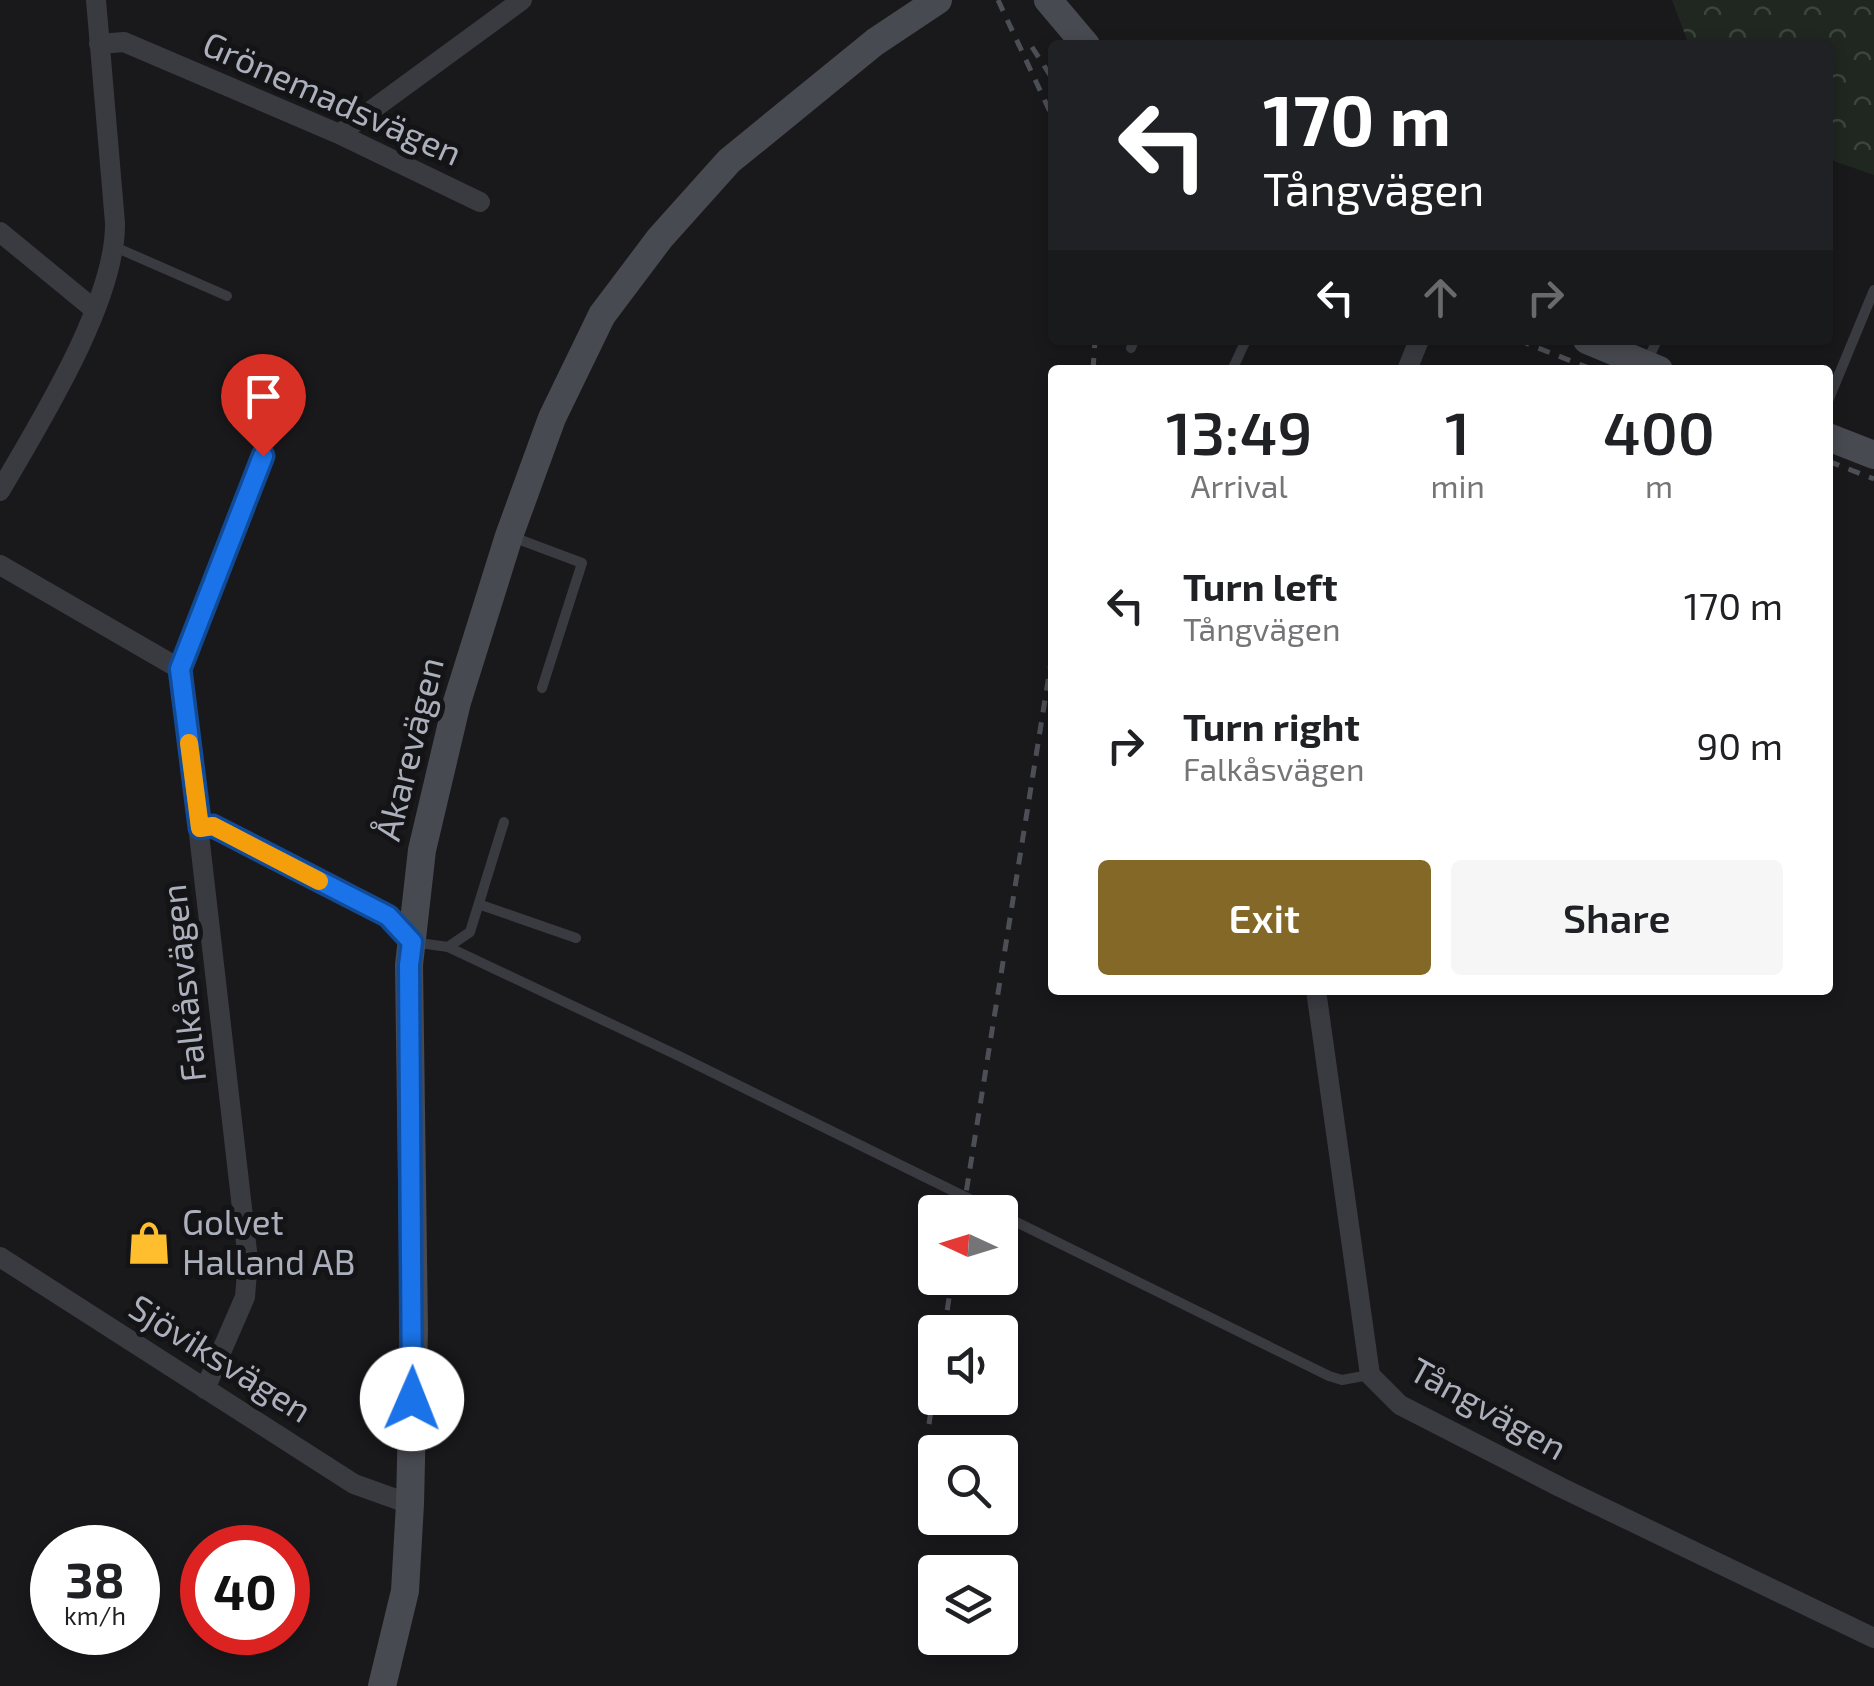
<!DOCTYPE html>
<html lang="en">
<head>
<meta charset="utf-8">
<style>
  :root { --surface:#fff; --page:#f6f6f6; --text:#202124; --muted:#757577; --accent:#846828 }
  body { margin:0; font-family:"Exo 2",sans-serif; background:var(--page); color:var(--text); height:100vh; display:flex; flex-direction:column; font-size:38px; white-space:nowrap }
  * { box-sizing:border-box; margin:0 }
  p { font-size:32px; color:var(--muted) }
  .icon { flex:none; width:55px; height:55px; fill:none; stroke:currentColor; stroke-width:2; stroke-linecap:round; stroke-linejoin:round }
  .map { position:relative; flex:1; overflow:hidden }
  .side { position:absolute; left:1048px; top:365px; width:785px; height:630px; display:flex; flex-direction:column; background:var(--surface); border-radius:10px; box-shadow:0 5px 15px #0003 }
  .side>* { flex:none }
  .guide { position:absolute; left:1048px; top:40px; width:785px; height:305px; border-radius:10px; box-shadow:0 5px 15px #0003; background:#202124; color:#fff; overflow:hidden }
  .needle { width:65px; rotate:274deg }
  .fabs { position:absolute; left:918px; top:1195px; display:grid; gap:20px }
  .fabs a { display:grid; place-items:center; width:100px; height:100px; border-radius:10px; background:var(--surface); box-shadow:0 5px 15px #0003; font-size:50px }
  .speed { position:absolute; left:30px; top:1525px; display:flex; gap:20px; font-size:50px; font-weight:700; text-align:center }
  .speed>* { display:grid; place-content:center; width:130px; height:130px; border-radius:50%; background:var(--surface); box-shadow:0 5px 15px #0003; line-height:1 }
  .speed small { font-size:25px; font-weight:400 }
  .speed .limit { border:15px solid #d22; background:#fff; color:#111 }
  .pin { position:absolute; display:grid; place-items:center; width:85px; height:85px; color:#fff; margin:-102px -42px; border-radius:50% 50% 50% 0; rotate:-45deg; box-shadow:0 0 10px #0007 }
  .pin .icon { rotate:45deg }
  .me { position:absolute; width:110px; margin:-55px; rotate:1deg; stroke-linejoin:round; filter:drop-shadow(0 0 8px #0008) }
  .turn { display:flex; align-items:center; gap:35px; height:210px; padding:0 50px; font-size:45px }
  .turn .icon { width:130px; height:130px; stroke-width:2.5 }
  .turn b { display:block; font-size:70px; line-height:85px }
  .lanes { display:flex; align-items:center; height:95px; padding:0 50px; background:#0003; justify-content:center; gap:50px; direction:ltr }
  .lanes .off { opacity:.35 }
  .eta { display:flex; justify-content:space-evenly; align-items:center; height:170px; text-align:center }
  .eta b { font-size:60px; font-weight:600; line-height:70px }
  .primary-button { display:flex; gap:20px; margin-top:auto; padding:20px 50px }
  .primary-button a { flex:1; height:115px; border-radius:10px; background:var(--accent); color:#fff; font-size:40px; font-weight:600; line-height:115px; text-align:center }
  .primary-button a+a { background:var(--page); color:var(--text) }
  ul { padding:0; list-style:none }
  li { display:flex; align-items:center; gap:30px; height:140px; padding:0 50px }
  li div { flex:1 }
  li b { display:block; font-size:38px }
  li em { font-style:normal }
  .map>svg:first-child { display:block }
  .park { fill:url(#park-crowns) }
  .lines { fill:none; stroke-linecap:round; stroke-linejoin:round }
  .lane { stroke:#3a3b41; stroke-width:10 }
  .street { stroke:#3a3b41; stroke-width:20 }
  .secondary { stroke:#484a51; stroke-width:28 }
  .rail { stroke:#4d4f56; stroke-width:5; stroke-dasharray:12 10; stroke-linecap:butt }
  .route-casing { stroke:#114b97; stroke-width:25 }
  .route { stroke:#1a73e8; stroke-width:18 }
  .slow { stroke:#f59e0b; stroke-width:18 }
  .labels { text-anchor:middle; stroke-width:10; stroke-linejoin:round; paint-order:stroke }
  .street-label { font-size:35px; fill:#abb0bc; stroke:#141417 }
  .poi-label { font-size:35px; fill:#abb0bc; stroke:#141417; text-anchor:start }
</style>
</head>
<body>
<div class="map">
<svg width="1874" height="1686" viewBox="0 0 1874 1686">
  <defs>
    <pattern id="park-crowns" width="20" height="18" patternUnits="userSpaceOnUse" patternTransform="scale(2.5)"><rect width="20" height="18" fill="#1f2720"/><path d="M2 6a3 3 0 1 1 6 0M12 15a3 3 0 1 1 6 0" fill="none" stroke="#3d443e"/></pattern>
  </defs>
  <rect width="100%" height="100%" fill="#19191c"/>
  <path class="park" d="M1672,0H1874V175L1828,159V45H1689Z"/>
  <g class="lines">
    <path class="lane" d="M115,247L227,296
      M1131,348L1134,340
      M1646,364L1657,340
      M1232,370L1246,340
      M1828,401L1874,290
      M510,536L582,563L542,688
      M481,905L576,938
      M412,942L448,947L679,1056L1329,1376L1342,1380L1369,1375
      M448,947L470,932L504,822"/>
    <path class="street" d="M99,44L124,42L339,134L480,202
      M339,134L522,0
      M0,232L95,310
      M1407,370L1419,340
      M0,491C40,422 116,301 115,223L96,0
      M0,565L180,669
      M199,828L213,827L388,916L412,942
      M1316,990L1370,1375L1400,1405L1560,1487L1874,1638
      M0,1257L354,1484L410,1504
      M205,1389L245,1297L248,1260L180,669L263,456"/>
    <path class="secondary" d="M1048,0L1086,45
      M1587,340L1659,370
      M1828,437L1874,455
      M382,1686L405,1591L410,1504L414,1329L409,965L422,850L457,702L509,536L552,418L602,315L660,238L729,161L875,42L938,0"/>
    <path class="rail" d="M998,0L1052,116
      M1032,47L1052,78
      M1518,340L1594,370
      M1093,370L1095,340
      M1828,461L1874,479
      M963,1212L1052,656
      M944,1332L952,1278
      M929,1424L935,1385"/>
  </g>
  <g class="lines">
    <g class="route-casing">
      <path id="route" d="M263,456L180,669L200,828L213,826L388,916L412,942L409,965L412,1399"/>
    </g>
    <use href="#route" class="route"/>
    <path class="slow" d="M189,743L200,828L213,826L319,881"/>
  </g>
  <defs>
    <g id="shop-bare" transform="scale(3.45)"><path d="M-5-2.5h2.3a2.7 3.5 0 0 1 5.4 0H5L5.5 6h-11ZM-1.5-2.5h3a1.5 2.3 0 0 0-3 0Z" fill="#ffbe2e" stroke="#141417" stroke-width="2.5" paint-order="stroke"/></g>
  </defs>
  <g fill-rule="evenodd">
    <use href="#shop-bare" x="149" y="1243"/>
  </g>
  <g class="labels">
    <g class="street-label">
      <text transform="translate(332 99) rotate(24)" y="12">Grönemadsvägen</text>
      <text transform="translate(410 749) rotate(-76)" y="12">Åkarevägen</text>
      <text transform="translate(184 983) rotate(-96)" y="12">Falkåsvägen</text>
      <text transform="translate(220 1359) rotate(32)" y="12">Sjöviksvägen</text>
      <text transform="translate(1488 1409) rotate(29)" y="12">Tångvägen</text>
    </g>
    <g class="poi-label">
      <text x="182" y="1235">Golvet<tspan x="182" dy="40">Halland AB</tspan></text>
    </g>
  </g>
</svg>
<div class="fabs">
<a><svg class="needle" viewBox="-14 -14 28 28"><path d="M0-13l5 13h-10z" fill="#e53935"/><path d="M0 13l5-13h-10z" fill="#757577"/></svg></a>
<a><svg class="icon" aria-label="sound" viewBox="0 0 24 24"><path d="M4 9h4l5-4v14l-5-4H4zM17 9q2 3 0 6"/></svg></a>
<a><svg class="icon" aria-label="search" viewBox="0 0 24 24"><circle cx="10" cy="10" r="6"/><path d="M15 15l6 6"/></svg></a>
<a><svg class="icon" aria-label="layers" viewBox="0 0 24 24"><path d="M12 4l9 5-9 5-9-5zM3 14l9 5 9-5"/></svg></a>
</div>
<div class="speed"><div>38<small>km/h</small></div><div class="limit">40</div></div>
<div class="pin" style="left:263px;top:456px;background:#d93025"><svg class="icon" aria-label="arrive" viewBox="0 0 24 24"><path d="M6 21V4h12l-3 4 3 4H6"/></svg></div>
<svg class="me" style="left:412px;top:1399px" viewBox="-20 -20 40 40"><circle r="19" fill="#fff"/><path d="M0-13L10 11 0 6-10 11z" fill="#1a73e8"/></svg>
<div class="guide">
<div class="turn"><svg class="icon" aria-label="left" viewBox="0 0 24 24"><path d="M17 20v-9H6M10 6l-5 5 5 5"/></svg><div><b>170 m</b>Tångvägen</div></div>
<div class="lanes"><svg class="icon" aria-label="left" viewBox="0 0 24 24"><path d="M17 20v-9H6M10 6l-5 5 5 5"/></svg><svg class="icon off" aria-label="ahead" viewBox="0 0 24 24"><path d="M12 20V5M6 11l6-6 6 6"/></svg><svg class="icon off" aria-label="right" viewBox="0 0 24 24"><path d="M7 20v-9h11M14 6l5 5-5 5"/></svg></div>
</div>
<section class="side">
<div class="eta">
<div><b>13:49</b><p>Arrival</p></div>
<div><b>1</b><p>min</p></div>
<div><b>400</b><p>m</p></div>
</div>
<ul>
<li><svg class="icon" aria-label="left" viewBox="0 0 24 24"><path d="M17 20v-9H6M10 6l-5 5 5 5"/></svg><div><b>Turn left</b><p>Tångvägen</p></div><em>170 m</em></li>
<li><svg class="icon" aria-label="right" viewBox="0 0 24 24"><path d="M7 20v-9h11M14 6l5 5-5 5"/></svg><div><b>Turn right</b><p>Falkåsvägen</p></div><em>90 m</em></li>
</ul>
<div class="primary-button"><a>Exit</a><a>Share</a></div>
</section>
</div>
</body>
</html>
